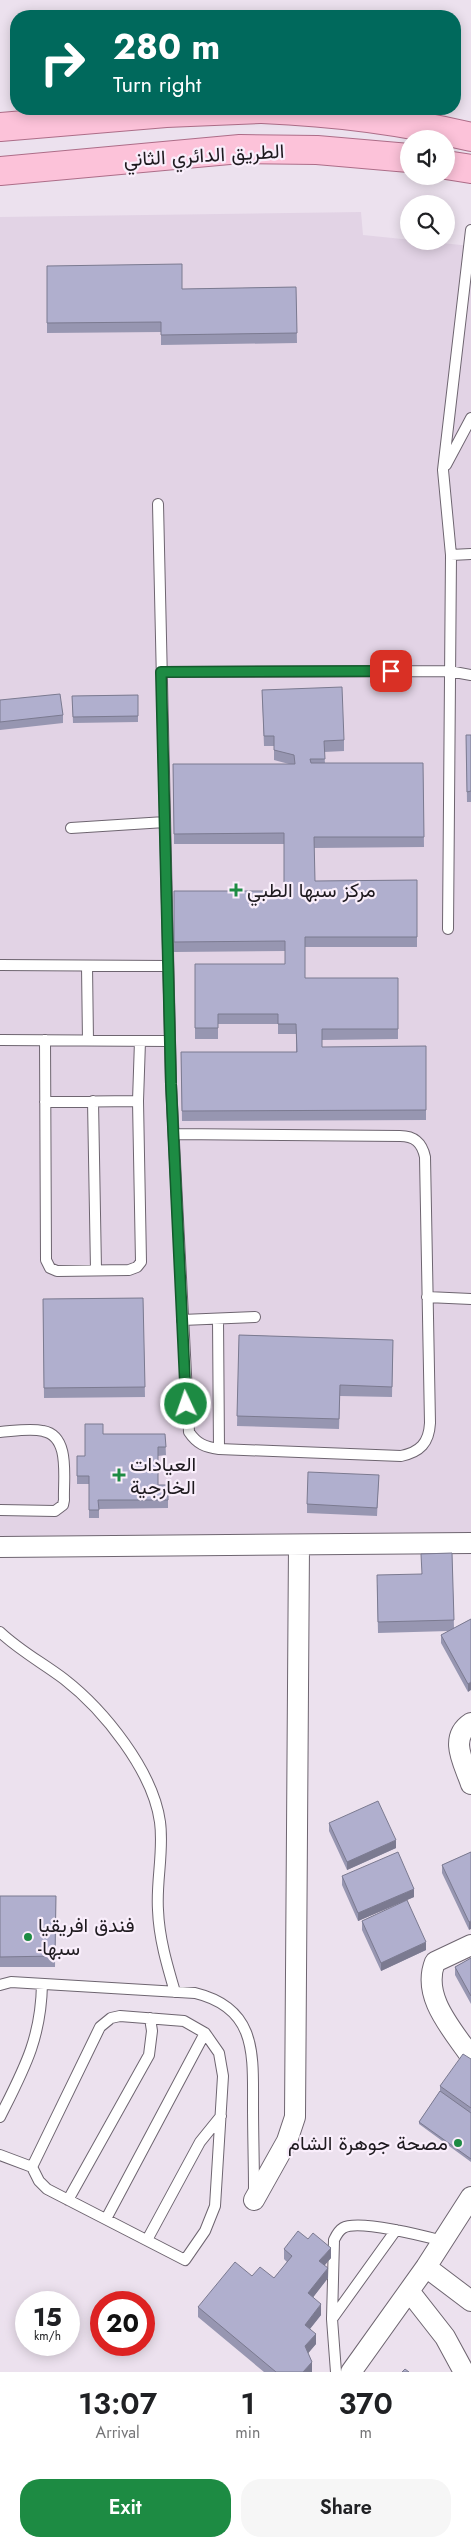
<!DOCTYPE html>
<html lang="en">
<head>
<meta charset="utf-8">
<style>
  :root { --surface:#fff; --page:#f6f6f6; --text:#202124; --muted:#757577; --accent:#1d8b43 }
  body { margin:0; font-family:Jost,Vazirmatn,sans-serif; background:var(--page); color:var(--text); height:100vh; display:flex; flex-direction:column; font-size:19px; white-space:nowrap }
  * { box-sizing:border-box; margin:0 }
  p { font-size:16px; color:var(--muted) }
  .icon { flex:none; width:28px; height:28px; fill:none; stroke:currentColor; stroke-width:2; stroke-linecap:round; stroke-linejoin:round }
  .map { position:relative; height:2372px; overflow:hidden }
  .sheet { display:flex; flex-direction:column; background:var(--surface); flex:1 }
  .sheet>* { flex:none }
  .top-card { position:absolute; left:10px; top:10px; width:451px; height:105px; border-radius:20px; box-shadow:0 2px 12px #0003; background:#00695c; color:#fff; overflow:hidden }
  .fabs { position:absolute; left:400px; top:130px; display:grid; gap:10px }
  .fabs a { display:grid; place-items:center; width:55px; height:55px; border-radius:50%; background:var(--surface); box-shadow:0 2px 12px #0003; font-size:25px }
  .speed { position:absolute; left:15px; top:2291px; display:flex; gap:10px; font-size:25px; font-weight:700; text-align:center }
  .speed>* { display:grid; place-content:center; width:65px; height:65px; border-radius:50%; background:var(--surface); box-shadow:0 2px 12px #0003; line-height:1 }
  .speed small { font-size:12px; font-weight:400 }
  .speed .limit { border:8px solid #d22; background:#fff; color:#111 }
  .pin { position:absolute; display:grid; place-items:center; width:42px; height:42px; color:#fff; margin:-21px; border-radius:10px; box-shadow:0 2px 8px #0006 }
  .me { position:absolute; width:55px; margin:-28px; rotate:357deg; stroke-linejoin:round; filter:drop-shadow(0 0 4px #0008) }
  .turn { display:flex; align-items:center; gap:18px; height:105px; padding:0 20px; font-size:22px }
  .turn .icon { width:65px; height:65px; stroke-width:2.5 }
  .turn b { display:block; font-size:35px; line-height:42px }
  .eta { display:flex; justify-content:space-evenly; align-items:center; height:85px; text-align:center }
  .eta b { font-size:30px; font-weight:600; line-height:35px }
  .primary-button { display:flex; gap:10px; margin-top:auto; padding:10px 20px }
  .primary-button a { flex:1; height:58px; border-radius:20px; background:var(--accent); color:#fff; font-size:20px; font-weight:600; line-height:58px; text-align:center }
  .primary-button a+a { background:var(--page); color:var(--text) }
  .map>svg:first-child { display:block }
  .built { fill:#e2d3e5 }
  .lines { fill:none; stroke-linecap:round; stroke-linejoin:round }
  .lane-casing { stroke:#6e6570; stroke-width:12 }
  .street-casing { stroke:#6e6570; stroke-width:22 }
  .primary-casing { stroke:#ad6d88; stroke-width:30 }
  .lane { stroke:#fff; stroke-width:10 }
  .street { stroke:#fff; stroke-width:20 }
  .primary { stroke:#fcc2d9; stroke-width:28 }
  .wall { fill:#9796b1 }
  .shaded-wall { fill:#7b7a90 }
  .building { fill:#b0afce; stroke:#7b7a90 }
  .route-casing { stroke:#135a2c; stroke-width:12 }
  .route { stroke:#1d8b43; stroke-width:9 }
  .poi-dot { fill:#1d8b43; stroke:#f9eefb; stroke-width:2 }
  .labels { text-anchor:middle; stroke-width:4.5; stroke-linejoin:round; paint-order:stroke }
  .street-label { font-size:20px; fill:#1e1a1f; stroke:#f9eefb }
  .poi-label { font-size:20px; fill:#1e1a1f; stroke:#f9eefb; text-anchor:start }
</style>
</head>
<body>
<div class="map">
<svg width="471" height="2372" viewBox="0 0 471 2372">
  <rect width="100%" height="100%" fill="#ece1ee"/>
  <path class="built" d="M361,212L363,235L471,246V1533L0,1540V217Z"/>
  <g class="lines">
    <g class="lane-casing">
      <path id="lane" d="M446,465L471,418
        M158,504L171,1084L189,1432C197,1444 205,1447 219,1449L401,1456C420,1452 429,1443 430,1423L425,1157C422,1143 415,1136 400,1136L174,1134
        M451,555L471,554
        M161,672L449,671L471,675
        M71,828L165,822
        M448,929L451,555L443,470L471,230
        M0,965L168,966
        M87,966L88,1041
        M0,1040L169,1041
        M45,1040L46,1260L50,1268L57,1271L129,1270L137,1267L141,1262L138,1101L140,1041
        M93,1101L96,1270
        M45,1102L138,1101
        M427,1297L471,1299
        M218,1319L219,1449
        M182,1320L255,1317
        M0,1432C14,1431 30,1428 43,1431C71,1436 63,1479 64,1500L63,1505L55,1511L0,1510
        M0,1632C20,1651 43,1663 64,1679C104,1710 153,1771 160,1822C164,1851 156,1881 158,1910C159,1938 167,1965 175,1992
        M0,1985L11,1982L195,1993C257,2008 253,2054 253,2106C253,2135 254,2163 254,2191
        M0,2117C24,2069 41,2039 42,1984
        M0,2155L32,2167L39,2181L47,2189L185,2260L205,2231L215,2206L223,2076L219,2053L205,2033L184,2021L120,2016L111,2018L100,2027L32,2167
        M68,2200L149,2055L152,2031L150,2018
        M106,2219L205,2033
        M147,2240L200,2142L221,2116
        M332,2319L396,2230
        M336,2372L332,2319L334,2240C336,2236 338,2231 343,2228C358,2219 424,2236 443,2241"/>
    </g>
    <g class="street-casing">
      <path id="street" d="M0,1547L471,1543
        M471,1723C448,1738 464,1763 471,1784
        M471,1945L435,1962C421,1997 453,2030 471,2057
        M254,2200L287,2141L295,2117L299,1545
        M426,2267L471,2301
        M409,2291L445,2337L464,2372
        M351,2372L426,2267L471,2197"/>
    </g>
    <g class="primary-casing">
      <path id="primary" d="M262,109C336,112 400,120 471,137
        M0,127L166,113L260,109
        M446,165L471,169
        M0,171L240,149L317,150L409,158"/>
    </g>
    <use href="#lane" class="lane"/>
    <use href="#street" class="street"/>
    <use href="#primary" class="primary"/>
  </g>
  <path class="wall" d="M47,266L182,289L296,287L297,343L161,345V332L47,333Z
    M262,690L344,740V751L324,752L325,763H423L424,847L314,848L315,881L417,880V947H305V978H398V1039L322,1040V1047L426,1046V1120L182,1121L181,1052H296V1034H278V1024H218V1039H195V964H285V951L174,952V891H284V844H174L173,764H289L274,760V746H264Z
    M138,695V722L73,723L72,696Z
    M0,700L63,715V723L0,730Z
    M466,735H471V802H467Z
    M143,1298L145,1397L44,1398L43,1299Z
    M239,1335L393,1340L392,1397L340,1396L339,1429L237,1426Z
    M103,1434H165L166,1455L158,1456V1485H168V1508L99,1509V1518H89V1484H77V1456H85Z
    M379,1475L377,1516L307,1513V1504Z
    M452,1553L454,1628L471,1619L468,1692L441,1643V1635L449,1631L378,1633L377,1585L421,1574Z
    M329,1823L396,1848L347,1870L329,1831Z
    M471,1852L469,1930L442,1873V1865Z
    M342,1876L414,1897L358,1921L342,1885Z
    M0,1896H56L55,1967H0Z
    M362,1921L426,1950L381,1971L362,1930Z
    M471,1958V2004L455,1975V1967Z
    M471,2059V2162L419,2124V2122L440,2091V2086Z
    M284,2249L331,2258L324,2265L328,2278L313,2297L321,2315L310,2329L316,2344L308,2353L312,2372H264L198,2317V2307L252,2276L274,2278L287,2262L284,2259Z"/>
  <path class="shaded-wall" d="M471,1682V1690L468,1692V1684Z
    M396,1840V1848L347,1870V1862Z
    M414,1889V1897L358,1921V1913Z
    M471,1921V1929L469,1930V1922Z
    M426,1942V1950L381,1971V1963Z
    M331,2248V2258L319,2272V2261Z
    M328,2268V2278L308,2304V2293Z
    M321,2304V2315L305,2335V2325Z
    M316,2334V2344L305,2357V2346Z
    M312,2362V2372H303Z"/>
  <path class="building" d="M182,264V289L296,287L297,333L161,335V322L47,323V266Z
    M342,687L344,740L324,741L325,759H310L311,763H423L424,837H314L315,881L417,880V937H305V978H398V1029H322V1047L426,1046V1110L182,1111L181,1052H297L296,1024H278V1014H218V1028H195V964H285V941L174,942V891H284V833L174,834L173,764H295L294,755L274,750V736H264L262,690Z
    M60,694L63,715L0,722V700Z
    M138,695V716L73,717L72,696Z
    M466,735H471V791L467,792Z
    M143,1298L145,1387L44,1388L43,1299Z
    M239,1335L393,1340L392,1387L340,1385L339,1419L237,1416Z
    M85,1424H103V1434H165L166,1447H158V1485H168V1500H98L99,1510H89V1476H77V1456H85Z
    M308,1472L379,1475L377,1508L307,1504Z
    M452,1553L454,1620L378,1622L377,1575L422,1574L421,1554Z
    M471,1619V1682L468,1684L441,1635Z
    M378,1801L396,1840L347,1862L329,1823Z
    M398,1852L414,1889L358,1913L342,1876Z
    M471,1852V1921L469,1922L442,1865Z
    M0,1896H56L55,1956L0,1957Z
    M407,1900L426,1942L381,1963L362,1921Z
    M471,1958V1996L455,1967Z
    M463,2054L471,2059V2108L440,2086Z
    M440,2091L471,2113V2159L419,2122Z
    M298,2231L308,2239L313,2233L331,2248L319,2261L328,2268L308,2293L321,2304L305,2325L316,2334L305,2346L312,2362L303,2372H276L198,2307L235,2262L252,2276L260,2267L274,2278L292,2256L284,2249Z
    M405,2369L409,2372H402Z"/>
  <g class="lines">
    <g class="route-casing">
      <path id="route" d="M186,1404L171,1084L161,672L391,671"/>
    </g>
    <use href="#route" class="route"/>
  </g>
  <g class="poi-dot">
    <path d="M233.5 882.5h5v5h5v5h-5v5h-5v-5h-5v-5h5z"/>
    <path d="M116.5 1467.5h5v5h5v5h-5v5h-5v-5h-5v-5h5z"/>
    <circle cx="28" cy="1937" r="5"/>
    <circle cx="458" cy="2143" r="5"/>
  </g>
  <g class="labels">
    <g class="street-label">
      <text transform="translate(204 155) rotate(-3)" y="7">الطريق الدائري الثاني</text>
    </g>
    <g class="poi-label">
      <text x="247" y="897">مركز سبها الطبي</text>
      <text x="130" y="1471">العيادات<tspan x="130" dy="23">الخارجية</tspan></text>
      <text x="38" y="1932">فندق افريقيا<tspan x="38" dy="23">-سبها</tspan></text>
      <text x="448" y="2150" text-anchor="end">مصحة جوهرة الشام</text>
    </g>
  </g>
</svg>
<div class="fabs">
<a><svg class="icon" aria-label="sound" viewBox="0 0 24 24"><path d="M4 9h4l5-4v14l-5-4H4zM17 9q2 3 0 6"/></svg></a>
<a><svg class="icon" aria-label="search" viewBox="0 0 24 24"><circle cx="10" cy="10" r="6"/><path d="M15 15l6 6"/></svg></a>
</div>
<div class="speed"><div>15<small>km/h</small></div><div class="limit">20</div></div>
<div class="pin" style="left:391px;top:671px;background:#d93025"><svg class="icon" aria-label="arrive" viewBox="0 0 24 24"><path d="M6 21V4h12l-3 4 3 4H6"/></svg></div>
<svg class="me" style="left:186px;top:1404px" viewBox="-20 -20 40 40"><circle r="17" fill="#1d8b43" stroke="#fff" stroke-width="3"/><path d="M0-11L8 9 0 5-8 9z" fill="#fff"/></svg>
<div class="top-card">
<div class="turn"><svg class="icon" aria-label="right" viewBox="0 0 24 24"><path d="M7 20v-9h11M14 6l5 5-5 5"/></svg><div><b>280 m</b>Turn right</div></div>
</div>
</div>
<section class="sheet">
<div class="eta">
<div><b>13:07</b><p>Arrival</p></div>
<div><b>1</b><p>min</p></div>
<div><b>370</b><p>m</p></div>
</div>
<div class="primary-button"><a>Exit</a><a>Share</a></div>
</section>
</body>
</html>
